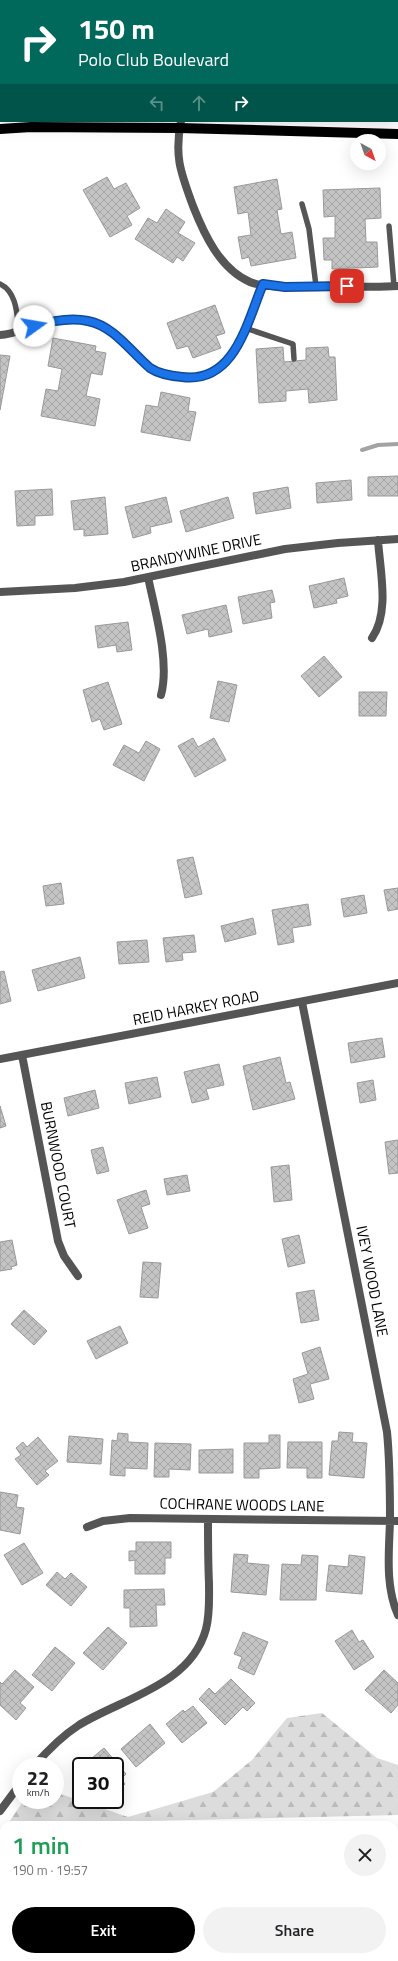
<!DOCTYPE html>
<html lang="en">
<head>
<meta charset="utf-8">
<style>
  :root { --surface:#fff; --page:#f2f2f2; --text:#202124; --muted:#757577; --accent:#000 }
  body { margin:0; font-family:"Titillium Web",sans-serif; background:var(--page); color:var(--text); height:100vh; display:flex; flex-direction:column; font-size:15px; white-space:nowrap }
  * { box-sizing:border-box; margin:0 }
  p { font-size:13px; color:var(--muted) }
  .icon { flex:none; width:22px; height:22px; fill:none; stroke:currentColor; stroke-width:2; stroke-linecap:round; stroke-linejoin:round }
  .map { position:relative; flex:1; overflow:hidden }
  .side { position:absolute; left:0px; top:1821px; width:398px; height:140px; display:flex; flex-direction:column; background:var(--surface); border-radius:12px 12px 0 0; box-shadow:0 4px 16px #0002 }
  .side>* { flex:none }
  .guide { position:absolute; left:0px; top:0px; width:398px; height:122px; box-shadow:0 4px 16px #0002; background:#00695c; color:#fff; overflow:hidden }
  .needle { width:26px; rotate:140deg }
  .tools { position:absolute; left:350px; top:134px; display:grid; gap:8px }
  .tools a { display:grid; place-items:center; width:36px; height:36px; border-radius:50%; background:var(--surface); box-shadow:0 4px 16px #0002; font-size:20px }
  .speed { position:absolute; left:12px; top:1757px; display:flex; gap:8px; font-size:20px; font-weight:700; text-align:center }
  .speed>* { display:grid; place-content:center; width:52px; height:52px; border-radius:50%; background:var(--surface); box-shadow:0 4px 16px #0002; line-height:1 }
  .speed small { font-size:10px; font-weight:400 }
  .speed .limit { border:2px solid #111; border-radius:6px; background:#fff; color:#111 }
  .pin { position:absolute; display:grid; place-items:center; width:34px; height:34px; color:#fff; margin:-17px; border-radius:8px; box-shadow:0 2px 6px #0006 }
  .me { position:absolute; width:44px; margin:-22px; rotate:77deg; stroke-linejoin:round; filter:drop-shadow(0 0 3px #0008) }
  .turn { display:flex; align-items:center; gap:14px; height:84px; padding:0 12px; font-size:18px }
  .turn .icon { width:52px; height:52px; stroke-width:2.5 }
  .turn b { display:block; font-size:28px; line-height:34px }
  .lanes { display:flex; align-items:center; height:38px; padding:0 12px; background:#0003; justify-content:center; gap:20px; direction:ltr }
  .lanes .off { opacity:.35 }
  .round { display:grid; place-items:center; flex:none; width:42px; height:42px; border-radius:21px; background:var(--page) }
  .summary { display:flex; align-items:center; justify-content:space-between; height:68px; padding:0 12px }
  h1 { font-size:24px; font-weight:600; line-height:30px; color:#1e9e55 }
  .button { display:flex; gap:8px; margin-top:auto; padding:8px 12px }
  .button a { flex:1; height:46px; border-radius:24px; background:var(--accent); color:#fff; font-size:16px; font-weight:600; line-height:46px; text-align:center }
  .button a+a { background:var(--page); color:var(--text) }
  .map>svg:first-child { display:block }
  .forest { fill:url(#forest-firs) }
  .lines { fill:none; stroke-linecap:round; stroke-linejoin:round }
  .stream { stroke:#a3a3a3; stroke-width:4 }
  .building { fill:url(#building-cross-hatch); stroke:#999 }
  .path { stroke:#777; stroke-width:2.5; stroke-dasharray:1 2; stroke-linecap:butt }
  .lane { stroke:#555; stroke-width:5.5 }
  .street { stroke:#555; stroke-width:8 }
  .primary { stroke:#000; stroke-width:10 }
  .route-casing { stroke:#114b97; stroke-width:10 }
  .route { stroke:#1a73e8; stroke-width:7 }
  .labels { text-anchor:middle; stroke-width:3; stroke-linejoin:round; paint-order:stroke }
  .street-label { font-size:15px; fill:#000; stroke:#fff }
</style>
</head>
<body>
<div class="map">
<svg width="398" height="1961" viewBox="0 0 398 1961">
  <defs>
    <pattern id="forest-firs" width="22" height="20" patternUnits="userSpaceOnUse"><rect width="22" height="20" fill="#dcdcdc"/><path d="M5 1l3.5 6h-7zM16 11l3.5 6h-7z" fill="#bbb"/></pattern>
    <pattern id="building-cross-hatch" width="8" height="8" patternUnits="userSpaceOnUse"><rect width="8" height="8" fill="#c4c4c4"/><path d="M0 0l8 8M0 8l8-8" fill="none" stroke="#a7a7a7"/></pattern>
  </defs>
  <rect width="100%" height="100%" fill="#fff"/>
  <path class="forest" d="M322,1713L377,1758L398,1765V1815L104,1822L101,1825H7L24,1800H55V1792L128,1817L213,1792L252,1760L287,1718Z"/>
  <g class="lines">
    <path class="stream" d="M362,450L378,445L398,444"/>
  </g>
  <path class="building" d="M0,0L4,1H1V38Z
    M245,0H272L244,1Z
    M374,0H398V52L397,1Z
    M107,177L114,189L126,183L140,208L127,216L132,225L110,237L83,190Z
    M277,179L282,209L277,210L281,234L292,232L296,258L251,266L249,257L242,259L238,237L251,235L248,212L238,214L234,187Z
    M380,188L381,218L365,219L366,242H377L378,267L332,269V260H324L323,238H335V216L324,217L323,190Z
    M166,209L185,222L178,233L195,243L183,261L177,257L173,263L135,239L148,218L157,223Z
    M215,305L225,333L216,336L221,348L193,358L188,346L177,349L167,323Z
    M53,338L96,346L95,351L106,353L102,375L91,373L86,396L100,399L95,426L41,416L46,389L58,391L62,369L48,366Z
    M283,347L284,362L306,360V348L328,347L329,357H335L337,400L309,403L308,389L286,391V401L259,403L256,349Z
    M0,355L10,356L0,410Z
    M161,392L190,398L188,411L196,412L190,441L141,432L146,405L158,407Z
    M398,476V496H368V477Z
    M351,480L352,500L317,503L316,483Z
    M288,487L291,508L256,514L253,493Z
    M52,489L53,515L35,516V525L17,526L15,491Z
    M105,497L108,534L84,536V529L74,530L71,501Z
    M166,497L172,522L150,527L151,533L133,538L125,507Z
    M228,497L234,518L186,532L180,511Z
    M344,578L348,596L336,599L337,603L314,608L309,586Z
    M272,590L275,602L270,603L272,618L243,624L238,597Z
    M226,605L232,632L209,637L208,629L187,634L182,615Z
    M128,622L132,650L117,652L116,645L98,648L95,626Z
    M324,656L342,677L319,697L301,676Z
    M218,681L237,685L229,722L210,718Z
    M108,682L122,724L104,730L100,719L92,722L83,690Z
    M359,692H387L386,716H359Z
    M193,738L198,747L214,738L226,760L195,777L178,746Z
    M146,741L160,749L144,781L113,765L124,745L139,753Z
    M193,857L202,894L185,898L177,860Z
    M61,883L64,904L46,906L43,886Z
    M398,888V909L388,911L384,890Z
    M364,895L367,913L344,917L341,899Z
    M308,904L311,925L292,928L294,942L278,945L272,910Z
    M253,918L256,934L225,942L221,926Z
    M194,935L196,952L182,953L183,960L166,962L163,938Z
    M147,940L149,962L119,964L117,942Z
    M80,957L85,978L38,991L32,970Z
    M4,971L11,1001L0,1004V972Z
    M382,1038L385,1057L351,1063L348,1043Z
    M280,1057L286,1083L290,1082L295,1099L253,1110L243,1066Z
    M219,1064L224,1085L206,1089L209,1099L192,1103L184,1072Z
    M157,1077L161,1097L129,1104L125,1083Z
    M373,1080L376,1100L360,1103L357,1083Z
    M95,1090L99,1108L68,1116L64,1098Z
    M0,1106L6,1126L0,1128Z
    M398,1140V1173L389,1174L385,1142Z
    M103,1147L109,1171L97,1174L91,1150Z
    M289,1165L292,1200L274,1202L271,1167Z
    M187,1175L190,1191L167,1195L164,1179Z
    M146,1190L150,1204L141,1207L148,1228L129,1234L117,1200Z
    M299,1235L305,1263L288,1267L282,1239Z
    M12,1240L17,1265L11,1267L12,1269L0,1271V1242Z
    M143,1262L161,1263L158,1298L140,1297Z
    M314,1290L319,1320L301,1323L296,1293Z
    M24,1310L47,1331L34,1345L11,1324Z
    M120,1326L128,1343L96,1359L87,1341Z
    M320,1347L329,1379L310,1384L314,1399L299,1403L293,1379L308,1374L302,1353Z
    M339,1432L353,1433L352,1442L367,1443L364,1478L329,1475L332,1441H338Z
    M118,1433L128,1434V1442L148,1443L147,1469L125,1468V1476L110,1475L112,1440L117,1441Z
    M269,1435H280V1468L259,1469V1478H244V1443H269Z
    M69,1436L103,1439L101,1464L67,1462Z
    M38,1437L58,1461L45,1471L49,1475L37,1485L15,1459L21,1455L16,1448L23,1442L27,1447Z
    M288,1442H322V1478H307V1468H287Z
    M155,1443L191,1444L190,1470L169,1469V1477H154Z
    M233,1449V1473H199V1450Z
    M0,1492L18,1495L16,1507L24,1508L20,1534L0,1530Z
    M136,1542H171V1558H165V1574H135V1560L129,1561V1551H136Z
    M24,1543L43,1573L22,1585L4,1555Z
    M234,1554L248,1555L247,1563L269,1565L266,1595L231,1592Z
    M302,1555L318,1556L316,1600H280L282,1564L301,1565Z
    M349,1555L365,1557L362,1594L326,1591L329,1565L348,1567Z
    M57,1572L65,1579L71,1573L87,1587L71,1606L46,1585Z
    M164,1589L165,1605H156L157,1626L130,1627V1608H124V1590Z
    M108,1627L127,1643L103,1670L83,1653Z
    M352,1630L359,1642L363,1640L374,1657L354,1670L335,1641Z
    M243,1632L268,1642L254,1675L238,1668L242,1657L234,1654Z
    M55,1647L75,1663L52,1691L32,1675Z
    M15,1670L34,1687L20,1703L26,1708L16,1720L0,1705V1682L2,1684Z
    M384,1670L398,1683V1705L391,1713L365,1690Z
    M231,1679L255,1703L247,1711L243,1707L225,1725L199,1699L209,1688L215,1694Z
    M193,1706L207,1723L182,1743L166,1724L183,1710L185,1712Z
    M150,1724L165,1743L136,1767L121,1749Z
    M104,1748L126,1774L121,1779L125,1784L117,1792L115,1789V1766H94L97,1764L92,1758Z
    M394,1850H398V1869L394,1870Z
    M0,1900L4,1904V1936L0,1932Z
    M34,1957H51L48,1961H40Z
    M73,1957H88L97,1961H72Z"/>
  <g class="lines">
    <path class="path" d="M44,1L45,0
      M59,1V0"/>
    <path class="lane" d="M302,204L309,229L316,286
      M389,226L394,286
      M0,284C17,292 17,315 19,331
      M245,328L293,344L294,359"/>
    <path class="street" d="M157,0V1
      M176,0L177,1
      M181,121C174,157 181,173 193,206C204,234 220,269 250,282C267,289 303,286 322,286C347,286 373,288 398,286
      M0,335C12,335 23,329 35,325C51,321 72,317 89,321C115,327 130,353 151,368C159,374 172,376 182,377C235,384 247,322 263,284
      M148,577C155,611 170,662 161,695
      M0,592L75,588L124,582L285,549L338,543L398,539
      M372,638C390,612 380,571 378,540
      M302,1002L387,1432C390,1462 390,1491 390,1521C389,1552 385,1586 398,1615
      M22,1055L58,1241L64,1256L78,1276
      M0,1059L398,983
      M87,1527L103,1521L130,1518L398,1521
      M34,1766C48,1750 62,1736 79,1725C123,1698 191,1685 206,1629C210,1614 209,1598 209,1583C208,1562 208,1541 208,1519
      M0,1811L21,1783
      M0,1850L4,1854
      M394,1940H398"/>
    <path class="primary" d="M0,95H1
      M397,102H398
      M0,129L31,127L179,128L398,134"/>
  </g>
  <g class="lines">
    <g class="route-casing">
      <path id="route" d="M34,326C51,321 70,317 88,321C114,326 131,352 150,368C159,374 171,376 182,377C235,384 247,322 263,284L285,287L347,286"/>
    </g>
    <use href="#route" class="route"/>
  </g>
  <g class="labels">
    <g class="street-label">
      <text transform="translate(196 553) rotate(-12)" y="5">BRANDYWINE DRIVE</text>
      <text transform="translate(196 1008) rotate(-11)" y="5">REID HARKEY ROAD</text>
      <text transform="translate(58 1165) rotate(79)" y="5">BURNWOOD COURT</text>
      <text transform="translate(372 1281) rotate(79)" y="5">IVEY WOOD LANE</text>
      <text transform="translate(242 1505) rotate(1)" y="5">COCHRANE WOODS LANE</text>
    </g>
  </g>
</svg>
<div class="tools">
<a><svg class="needle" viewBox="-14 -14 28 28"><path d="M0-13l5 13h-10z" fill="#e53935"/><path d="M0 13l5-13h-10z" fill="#757577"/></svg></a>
</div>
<div class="speed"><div>22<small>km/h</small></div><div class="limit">30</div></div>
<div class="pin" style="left:347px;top:286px;background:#d93025"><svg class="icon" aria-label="arrive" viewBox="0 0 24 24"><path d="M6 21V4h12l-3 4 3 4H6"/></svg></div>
<svg class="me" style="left:34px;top:326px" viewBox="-20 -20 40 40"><circle r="19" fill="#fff"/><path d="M0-13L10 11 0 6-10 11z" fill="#1a73e8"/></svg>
<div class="guide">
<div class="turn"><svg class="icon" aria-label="right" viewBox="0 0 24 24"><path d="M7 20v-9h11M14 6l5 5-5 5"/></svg><div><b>150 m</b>Polo Club Boulevard</div></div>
<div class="lanes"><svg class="icon off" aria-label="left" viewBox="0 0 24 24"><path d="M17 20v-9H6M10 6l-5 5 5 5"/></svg><svg class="icon off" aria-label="ahead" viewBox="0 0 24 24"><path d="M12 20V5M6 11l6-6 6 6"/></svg><svg class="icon" aria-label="right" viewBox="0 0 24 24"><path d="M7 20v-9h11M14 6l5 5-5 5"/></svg></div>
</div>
<section class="side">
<div class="summary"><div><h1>1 min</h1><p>190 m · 19:57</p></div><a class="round"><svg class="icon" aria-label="close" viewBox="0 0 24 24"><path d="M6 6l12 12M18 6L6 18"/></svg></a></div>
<div class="button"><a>Exit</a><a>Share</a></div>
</section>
</div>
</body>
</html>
